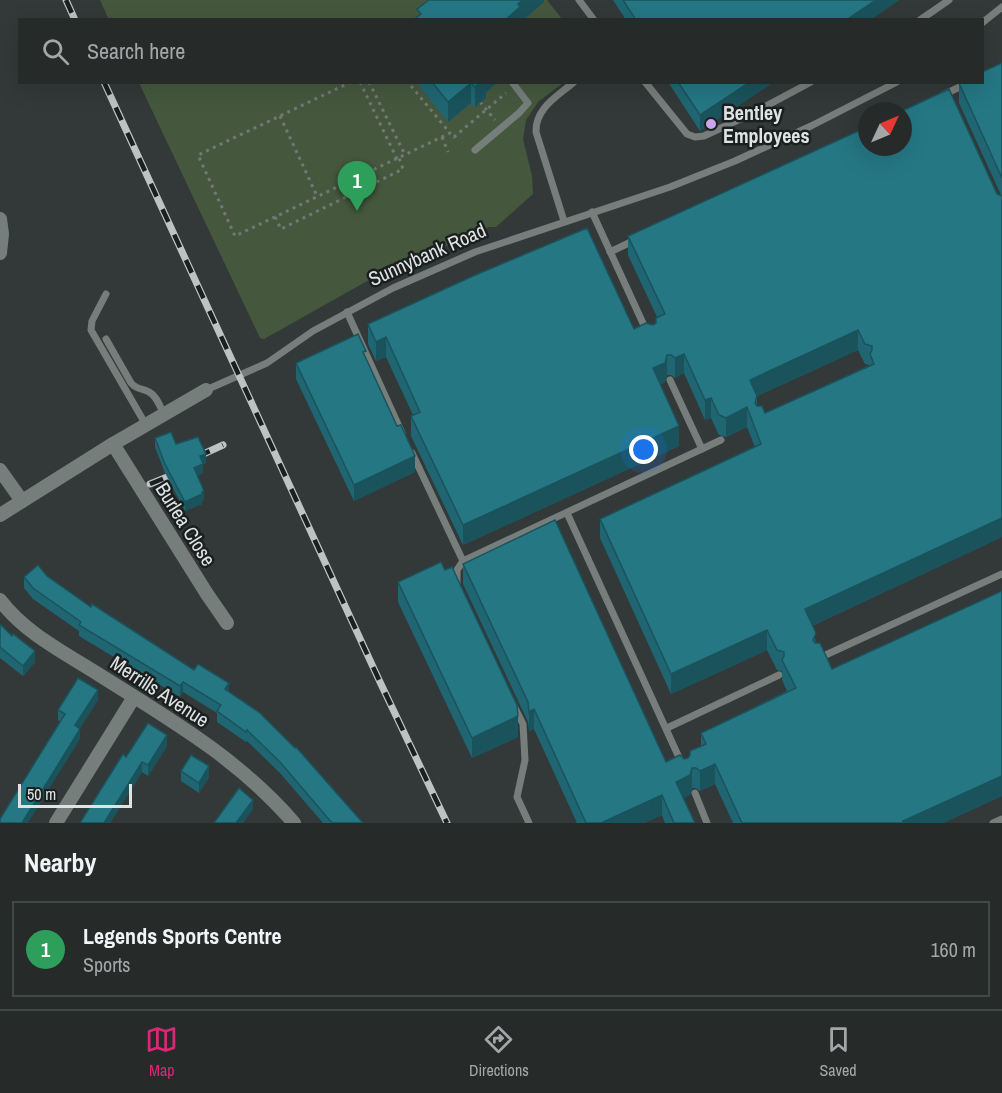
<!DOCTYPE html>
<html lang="en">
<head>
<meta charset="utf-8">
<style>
  body { margin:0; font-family:"Archivo Narrow",sans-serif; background:#2e3332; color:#f1f3f6 }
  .compass { position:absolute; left:858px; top:102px; width:54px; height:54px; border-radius:50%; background:#262b2a; box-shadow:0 6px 24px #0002; rotate:46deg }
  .scale { position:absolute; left:18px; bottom:15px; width:114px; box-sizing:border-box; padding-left:6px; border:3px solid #dfe4e3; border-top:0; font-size:16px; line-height:21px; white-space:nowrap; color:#dfe4e3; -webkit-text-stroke:4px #1c1f1f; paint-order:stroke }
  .you { position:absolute; left:644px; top:450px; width:21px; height:21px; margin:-15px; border:4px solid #fff; border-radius:50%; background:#1a73e8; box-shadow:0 0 0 9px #1a73e833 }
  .badge { display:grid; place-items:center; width:39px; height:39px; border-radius:50%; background:#db2777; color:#fff; font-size:20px; font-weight:700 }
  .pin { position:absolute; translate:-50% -50px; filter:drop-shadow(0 2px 3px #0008) }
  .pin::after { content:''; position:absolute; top:32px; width:21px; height:18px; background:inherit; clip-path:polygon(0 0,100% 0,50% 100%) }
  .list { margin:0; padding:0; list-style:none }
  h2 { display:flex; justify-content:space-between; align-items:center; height:78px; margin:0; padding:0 24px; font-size:26px }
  h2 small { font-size:20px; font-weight:400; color:#a4a7a8 }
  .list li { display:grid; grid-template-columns:39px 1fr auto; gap:18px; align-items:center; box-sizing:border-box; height:96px; margin:0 12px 12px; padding:0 12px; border:2px solid #424747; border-radius:0px }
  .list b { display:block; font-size:22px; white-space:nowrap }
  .list p { margin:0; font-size:20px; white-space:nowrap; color:#a4a7a8 }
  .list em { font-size:20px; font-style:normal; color:#a4a7a8 }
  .icon { flex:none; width:33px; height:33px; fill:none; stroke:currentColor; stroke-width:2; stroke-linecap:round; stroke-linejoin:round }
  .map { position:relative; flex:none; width:1002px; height:823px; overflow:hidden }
  .search { position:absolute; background:#262b2a; box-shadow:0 6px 24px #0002; left:18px; right:18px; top:18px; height:66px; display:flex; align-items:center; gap:15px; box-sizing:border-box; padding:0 21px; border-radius:0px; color:#a4a7a8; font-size:22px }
  .sheet { height:186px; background:#262b2a }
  nav { display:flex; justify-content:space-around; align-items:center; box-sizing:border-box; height:84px; border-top:2px solid #424747; background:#262b2a; font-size:16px; color:#a4a7a8 }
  nav a { display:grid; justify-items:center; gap:3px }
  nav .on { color:#db2777 }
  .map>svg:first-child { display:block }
  .green { fill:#45583e }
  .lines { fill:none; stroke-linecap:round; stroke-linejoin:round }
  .path { stroke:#727877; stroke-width:3; stroke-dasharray:3 4.5; stroke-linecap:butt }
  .lane { stroke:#767e7c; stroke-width:7 }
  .street { stroke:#767e7c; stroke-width:14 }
  .rail-casing { stroke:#bdc3c2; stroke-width:7 }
  .rail { stroke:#1c1f1f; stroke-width:4.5; stroke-dasharray:14; stroke-linecap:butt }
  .wall { fill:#206672; fill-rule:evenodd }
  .shaded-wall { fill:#1a535c }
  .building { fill:#257784; stroke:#1a535c; stroke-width:1.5; fill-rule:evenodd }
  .poi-dot { fill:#c8a5ee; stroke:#1c1f1f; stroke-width:2 }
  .labels { text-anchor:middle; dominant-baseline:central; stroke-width:5; stroke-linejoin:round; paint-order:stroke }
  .poi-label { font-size:20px; font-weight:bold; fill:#dfe4e3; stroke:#1c1f1f; text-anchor:start }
  .street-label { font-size:20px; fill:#dfe4e3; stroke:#1c1f1f }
</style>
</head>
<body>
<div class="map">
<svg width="1002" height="823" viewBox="0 0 1002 823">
  <rect width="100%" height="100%" fill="#323938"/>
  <!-- green -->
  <g class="green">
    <path d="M100,0H547L562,19L109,20Z"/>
    <path d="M139,83H563L538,102L526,120L523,139L532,176L533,194L496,227H489L369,280L264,339L260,338Z"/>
  </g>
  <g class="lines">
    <!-- path -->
    <g class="path">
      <path d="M351,82L198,155L235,236L450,133L454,137L506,93"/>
      <path d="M360,82L397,159"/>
      <path d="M369,82L405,155"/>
      <path d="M411,86L450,133"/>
      <path d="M480,102L495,120"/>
      <path d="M280,116L317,196"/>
      <path d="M442,137L448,152"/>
      <path d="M275,217L281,229L403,169L399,158"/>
    </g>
    <!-- lane -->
    <g class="lane">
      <path d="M579,0L594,20"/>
      <path d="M920,20L949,0"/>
      <path d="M982,23L1002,7"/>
      <path d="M645,82L687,134L695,137L704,136L753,113L811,82"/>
      <path d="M943,95L970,82"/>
      <path d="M475,150L519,113L528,103L512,82"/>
      <path d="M592,212L647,332"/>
      <path d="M564,221L536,132C535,108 558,96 574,82"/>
      <path d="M610,252L635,240"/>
      <path d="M106,294L92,321L91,330L146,425"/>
      <path d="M347,312L402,433"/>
      <path d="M106,339L131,383C137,390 142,388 149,392C157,396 160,407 164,414"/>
      <path d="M670,380L702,449"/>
      <path d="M206,390L267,363L313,331L393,288L475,252L670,187L735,161L811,126L897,82"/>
      <path d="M412,453L463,561L721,440"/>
      <path d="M567,513L682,764"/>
      <path d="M457,586V570L463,561"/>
      <path d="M819,658L1002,574"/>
      <path d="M515,708L523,724L525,760L517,797L529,823"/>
      <path d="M667,728L779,675"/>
      <path d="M695,793L707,823"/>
      <path d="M993,823L1002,819"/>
    </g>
    <!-- street -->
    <g class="street">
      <path d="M0,219L2,234L0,253"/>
      <path d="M113,444L207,594L227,623"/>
      <path d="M0,470L22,501"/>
      <path d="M0,515L113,444L206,390"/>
      <path d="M0,600C25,633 63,652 98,674C169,719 238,758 294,823"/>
      <path d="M56,823L134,697"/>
    </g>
    <!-- rail casing -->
    <g class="rail-casing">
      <g id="rail">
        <path d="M66,0L75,20"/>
        <path d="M104,82L380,682L447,823"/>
        <path d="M150,484L182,471L188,461L223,445"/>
      </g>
    </g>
    <!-- rail -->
    <use href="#rail" class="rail"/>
  </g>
  <!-- wall -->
  <g class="wall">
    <path d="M613,0H899L870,20H626Z"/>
    <path d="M1002,63V537L812,626L816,643L832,669L1002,591V796L943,823H733L715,784L700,791L696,788H692L690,795L683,798L695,823H665L662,815L644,823H577L534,729L529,731L528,722L463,584V564L666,762L688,758L701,746V733L787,691L782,680V671L777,670L767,650L671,694L600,538V519L755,447L747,427L726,437L719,435L711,418L705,420L684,373L675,378L671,375H667L665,382L660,385L679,446L463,545L411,436V416L413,415L386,357L376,361L368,344V324L634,329L653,325L656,323L657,317L628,255V236L997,194L1001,195L959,103V83ZM858,350L865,364L870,365L765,413L757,406V396Z"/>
    <path d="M416,82H498L486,92V98L475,107L471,103L448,122Z"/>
    <path d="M668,82H774L700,131Z"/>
    <path d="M366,358L415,472L354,501L296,379V363Z"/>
    <path d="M155,438L176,444L206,463L203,464V473L197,476L204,500L202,501V504L185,511L165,473L155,447Z"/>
    <path d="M445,570L518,737L472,758L398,602V582Z"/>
    <path d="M47,576L91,607L229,692L363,823H323L280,773L247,741L246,742L217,722V713L183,692L180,697L79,636V631L33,599L24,588V577Z"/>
    <path d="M0,624L35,662L23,676L0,658Z"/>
    <path d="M98,700L80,728V739L58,720V710Z"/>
    <path d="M167,746L148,776L142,772L110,823H80L126,757Z"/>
    <path d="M181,771L209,777L199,793L181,781Z"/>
  </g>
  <!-- shaded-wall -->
  <g class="shaded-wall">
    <path d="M523,0H544V2L523,20H505L518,4Z"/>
    <path d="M876,0H899L870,20H846Z"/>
    <path d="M480,82H498L486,92V98L475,107V87Z"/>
    <path d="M750,82H774L700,131V115Z"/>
    <path d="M471,83V103L448,122V102Z"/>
    <path d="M858,330V350L750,399V380Z"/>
    <path d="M386,337V357L376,361V342Z"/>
    <path d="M684,354V373L675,378V358Z"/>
    <path d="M667,355V375L665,382L653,388V368Z"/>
    <path d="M711,398V418L705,420V400Z"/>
    <path d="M747,407V427L726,437V418Z"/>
    <path d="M679,426V446L463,545V525Z"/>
    <path d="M206,454V463L203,464V473L194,478V468L200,456Z"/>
    <path d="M415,456V472L354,501V485Z"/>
    <path d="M204,491V500L202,501V504L185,511V502Z"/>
    <path d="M1002,518V537L805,629V609Z"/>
    <path d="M767,630V650L671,694V674Z"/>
    <path d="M35,651V662L23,676V666Z"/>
    <path d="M183,682V692L180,697V686Z"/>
    <path d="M229,683V693L225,689Z"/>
    <path d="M98,690V700L75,736V725Z"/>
    <path d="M534,709V729L529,731V712Z"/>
    <path d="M518,716V737L472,758V738Z"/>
    <path d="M80,729V739L28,823H22Z"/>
    <path d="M167,735V746L148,776V765Z"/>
    <path d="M142,762V772L110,823H104Z"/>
    <path d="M715,764V784L700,791V771Z"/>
    <path d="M209,766V777L199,793V783Z"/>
    <path d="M692,768V788L690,795L676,802V782Z"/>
    <path d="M1002,776V796L943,823H903V821Z"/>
    <path d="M662,795V815L644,823H601Z"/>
    <path d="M253,800V810L243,823H236Z"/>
  </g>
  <!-- building -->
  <g class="building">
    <path d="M429,0H523L518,4L520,7L505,20H413L421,14L417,9Z"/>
    <path d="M623,0H876L846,20H636Z"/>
    <path d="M1002,63V178L959,83L982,82V72Z"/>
    <path d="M432,82H480L475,87L471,83L448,102Z"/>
    <path d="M678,82H750L700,115Z"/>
    <path d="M949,89L997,194L1002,196V518L805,609L816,633L813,640L815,643H820L832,669L1002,591V776L903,821V823H742L715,764L700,771L696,768H692L690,775L676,782L695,823H674L662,795L601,823H586L534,709L529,712L528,702L463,564L555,520L666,762L680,755L684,759L688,758L690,755V751L706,744L701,733L796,688L782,660L784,656V652L777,650L767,630L671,674L600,519L761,444L747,407L726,418L719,415L711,398L705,400L684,354L675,358L671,355H667L665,363L653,368L679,426L463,525L411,416L420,412L386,337L376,342L368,324L473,276L587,228L634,329L646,323L653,325L656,323V318L665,314L628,236L867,127V147H903V111H902ZM858,330L865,344L872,346V350L870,354L874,364L765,413L762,406H757L755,403L757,396L750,380Z"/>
    <path d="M358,334L366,351L363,352L397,426L401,425L415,456L354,485L296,363Z"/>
    <path d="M171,432L176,444L198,437L206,454L200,456L203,464L194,468L204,491L202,492V494L185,502L165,464L155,438Z"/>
    <path d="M441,562L445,570L452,567L517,705L518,716L472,738L398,582Z"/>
    <path d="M38,565L47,576L91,607L92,604L194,670L198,664L229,683L225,689L260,713L295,748L296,747L363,823H332L280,762L247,730L246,732L217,711L221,705L183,682L180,686L79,625L81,622L33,588L24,577Z"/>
    <path d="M0,624L12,636L13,634L35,651L23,666L0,647Z"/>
    <path d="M78,678L98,690L75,725L80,729L22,823H0V819L65,714L58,710Z"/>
    <path d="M148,723L167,735L148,765L142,762L104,823H80L123,754L126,757Z"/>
    <path d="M191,755L209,766L199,783L181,771Z"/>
    <path d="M239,788L253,800L236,823H214Z"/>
  </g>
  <!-- markers -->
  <circle class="poi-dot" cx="711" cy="124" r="6"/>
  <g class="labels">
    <!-- poi labels -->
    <g class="poi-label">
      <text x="723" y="112">Bentley<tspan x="723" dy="23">Employees</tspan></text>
    </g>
    <!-- street labels -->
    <g class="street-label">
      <text transform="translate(427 254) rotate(-24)">Sunnybank Road</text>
      <text transform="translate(186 524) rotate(58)">Burlea Close</text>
      <text transform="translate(160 691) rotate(33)">Merrills Avenue</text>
    </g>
  </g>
</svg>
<svg class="compass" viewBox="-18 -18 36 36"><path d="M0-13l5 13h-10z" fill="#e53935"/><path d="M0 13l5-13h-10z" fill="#a4a7a8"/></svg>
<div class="scale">50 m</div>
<div class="you"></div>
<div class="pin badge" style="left:357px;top:211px;background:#2e9e5b">1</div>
<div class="search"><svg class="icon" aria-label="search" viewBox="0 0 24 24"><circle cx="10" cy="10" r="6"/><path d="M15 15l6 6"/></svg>Search here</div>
</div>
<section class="sheet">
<h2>Nearby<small></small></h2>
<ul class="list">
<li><span class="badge" style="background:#2e9e5b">1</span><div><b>Legends Sports Centre</b><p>Sports</p></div><em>160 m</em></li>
</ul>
</section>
<nav>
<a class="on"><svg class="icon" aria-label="map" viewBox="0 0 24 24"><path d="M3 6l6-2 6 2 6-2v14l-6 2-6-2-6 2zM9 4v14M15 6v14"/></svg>Map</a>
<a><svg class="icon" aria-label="directions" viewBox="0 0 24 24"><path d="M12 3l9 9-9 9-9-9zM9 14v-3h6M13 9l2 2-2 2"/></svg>Directions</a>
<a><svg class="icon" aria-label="saved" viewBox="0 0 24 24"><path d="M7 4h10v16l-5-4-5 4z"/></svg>Saved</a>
</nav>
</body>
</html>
